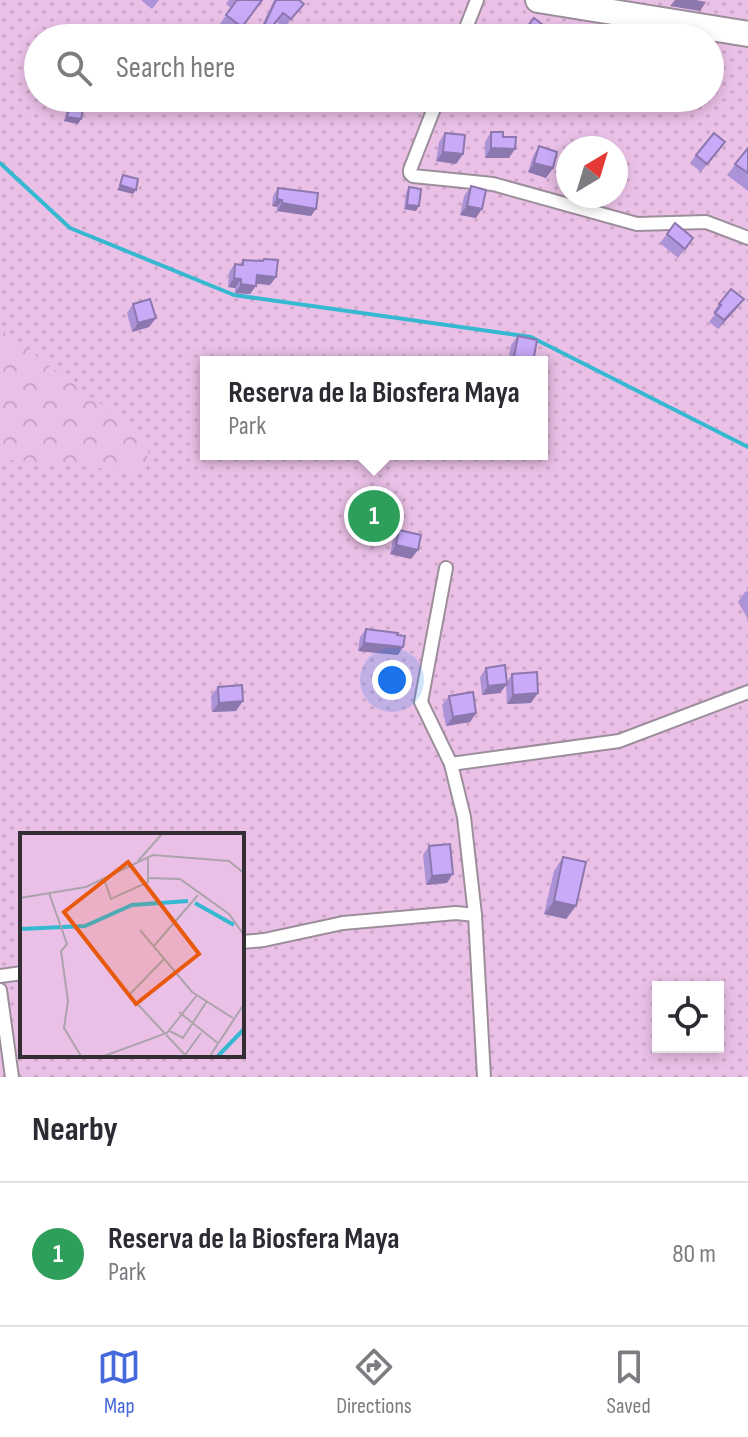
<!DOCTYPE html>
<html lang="en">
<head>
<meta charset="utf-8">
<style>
  body { margin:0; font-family:"Sofia Sans Condensed",sans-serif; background:#f7f7f7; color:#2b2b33 }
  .controls { position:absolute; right:24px; bottom:24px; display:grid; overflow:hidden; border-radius:0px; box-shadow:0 4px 12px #0003 }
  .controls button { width:72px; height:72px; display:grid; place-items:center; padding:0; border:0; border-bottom:2px solid #e1e1e2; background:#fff; color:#2b2b33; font:40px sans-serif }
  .compass { position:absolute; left:556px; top:136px; width:72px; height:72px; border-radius:50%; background:#fff; box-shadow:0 4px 12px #0003; rotate:38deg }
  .you { position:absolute; left:392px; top:680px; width:28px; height:28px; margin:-20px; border:6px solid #fff; border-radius:50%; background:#1a73e8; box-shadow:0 0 0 12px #1a73e833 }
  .badge { display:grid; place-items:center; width:52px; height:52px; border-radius:50%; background:#4569dc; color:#fff; font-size:26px; font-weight:700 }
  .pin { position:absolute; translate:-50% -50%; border:4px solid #fff; box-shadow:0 2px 8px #0006 }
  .popup { position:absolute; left:200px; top:356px; width:348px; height:104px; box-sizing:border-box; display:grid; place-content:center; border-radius:0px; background:#fff; filter:drop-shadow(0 2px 6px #0005); font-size:26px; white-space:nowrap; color:#7c7c81 }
  .popup b { font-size:30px; color:#2b2b33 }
  .popup::after { content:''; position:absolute; left:50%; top:100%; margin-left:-16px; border:16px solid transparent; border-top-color:#fff }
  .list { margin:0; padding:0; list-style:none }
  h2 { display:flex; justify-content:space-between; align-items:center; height:104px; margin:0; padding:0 32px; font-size:34px }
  h2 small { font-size:26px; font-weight:400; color:#7c7c81 }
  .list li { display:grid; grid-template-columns:52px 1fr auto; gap:24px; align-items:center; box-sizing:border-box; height:144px; padding:0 32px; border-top:2px solid #e1e1e2 }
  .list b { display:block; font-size:30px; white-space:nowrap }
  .list p { margin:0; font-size:26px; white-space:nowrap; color:#7c7c81 }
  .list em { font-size:26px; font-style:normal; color:#7c7c81 }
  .icon { flex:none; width:44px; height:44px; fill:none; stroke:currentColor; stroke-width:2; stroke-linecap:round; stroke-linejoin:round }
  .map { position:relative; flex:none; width:748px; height:1077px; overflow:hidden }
  .search { position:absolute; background:#fff; box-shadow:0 4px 12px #0003; left:24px; right:24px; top:24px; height:88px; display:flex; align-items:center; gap:20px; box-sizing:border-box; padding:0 28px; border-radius:44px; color:#7c7c81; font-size:30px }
  .sheet { height:248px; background:#fff }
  nav { display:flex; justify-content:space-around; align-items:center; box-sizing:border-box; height:112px; border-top:2px solid #e1e1e2; background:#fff; font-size:22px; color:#7c7c81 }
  nav a { display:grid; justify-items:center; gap:4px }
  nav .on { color:#4569dc }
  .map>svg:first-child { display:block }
  .grass { fill:url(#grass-dots); fill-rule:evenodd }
  .forest { fill:url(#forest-crowns) }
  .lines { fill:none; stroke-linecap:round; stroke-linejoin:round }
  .stream { stroke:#36b8d1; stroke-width:4 }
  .street-casing { stroke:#9c8e9b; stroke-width:16 }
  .highway-casing { stroke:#9c8e9b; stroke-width:28 }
  .street { stroke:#fff; stroke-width:12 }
  .highway { stroke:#fff; stroke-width:24 }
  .wall { fill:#ac92d6 }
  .shaded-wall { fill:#8c77ae }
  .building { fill:#c8aaf9; stroke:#8c77ae; stroke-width:2 }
  .inset-river { fill:none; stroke:#36b8d1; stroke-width:4 }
  .inset-road { fill:none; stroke:#aca3ac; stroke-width:2 }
  .view { fill:#e8590c; fill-opacity:0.15; stroke:#e8590c; stroke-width:4 }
  .inset-edge { fill:none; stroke:#332e33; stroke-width:4 }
</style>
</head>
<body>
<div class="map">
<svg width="748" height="1077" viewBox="0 0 748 1077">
  <defs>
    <pattern id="grass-dots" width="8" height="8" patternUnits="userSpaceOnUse" patternTransform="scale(2)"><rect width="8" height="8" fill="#ebc0e7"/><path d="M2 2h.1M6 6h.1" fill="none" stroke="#caa5c7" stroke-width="1.8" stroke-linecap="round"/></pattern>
    <pattern id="forest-crowns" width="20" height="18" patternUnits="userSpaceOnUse" patternTransform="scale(2)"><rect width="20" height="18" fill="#ebc0e7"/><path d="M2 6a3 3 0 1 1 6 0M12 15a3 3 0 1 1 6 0" fill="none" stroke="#caa5c7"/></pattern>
  </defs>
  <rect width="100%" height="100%" fill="#fdf1fc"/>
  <!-- grass -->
  <path class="grass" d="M0,0H748V1077H0ZM38,38H710V98H38ZM568,148H616V196H568ZM206,362H542V454H206ZM22,835H242V1055H22ZM658,987H718V1047H658Z"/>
  <!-- forest -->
  <path class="forest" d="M0,329L149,440L146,472L0,459Z"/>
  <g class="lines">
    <!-- stream -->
    <path class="stream" d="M0,163L70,228L234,295L531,337L748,447"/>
    <!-- street casing -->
    <g class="street-casing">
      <g id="street">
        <path d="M462,38L477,0"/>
        <path d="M438,98L410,170V173L413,176L493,184L637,224L706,222L748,238"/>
        <path d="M446,568L421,702L451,764L464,817L475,915L484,1077"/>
        <path d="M451,764L619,741L748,692"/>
        <path d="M242,942L264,940L343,923L456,913L475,915"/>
        <path d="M0,976L22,973"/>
        <path d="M0,990L12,1077"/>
      </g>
    </g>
    <!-- highway casing -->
    <g class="highway-casing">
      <path id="highway" d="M538,0L748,34"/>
    </g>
    <!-- street -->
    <use href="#street" class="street"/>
    <!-- highway -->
    <use href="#highway" class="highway"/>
  </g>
  <!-- wall -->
  <g class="wall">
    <path d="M141,0H159L152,9Z"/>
    <path d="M229,0H263L236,36L220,24L231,8L226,4Z"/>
    <path d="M274,0H299L304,4L284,28L277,22L264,38H256Z"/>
    <path d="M534,18L548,38H520Z"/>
    <path d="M70,103L78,124L64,121L67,108Z"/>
    <path d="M491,132L503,137L509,158H485V142Z"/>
    <path d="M445,133L463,154L456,164L436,161L439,142Z"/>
    <path d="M725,142L701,172L690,163L696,155Z"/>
    <path d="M539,146L553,168L546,178L528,172L533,156Z"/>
    <path d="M748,148V191L727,175Z"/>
    <path d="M471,186L476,218L460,215L464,196Z"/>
    <path d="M409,187L416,211L404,209L406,192Z"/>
    <path d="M278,188L311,216L277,211V207L272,206L273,196Z"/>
    <path d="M667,234L693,238L678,258L660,243Z"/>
    <path d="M264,259L276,277L270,285L257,284L250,294L235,293V288L228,287L229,272L235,264H240L243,260L262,261Z"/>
    <path d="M744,299L738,307L718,329L709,322L715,314L713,312L719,304Z"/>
    <path d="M133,304L156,318L149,327L132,332L127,313Z"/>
    <path d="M518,336L533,362H508L511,345Z"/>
    <path d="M399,530L411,559L390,554L393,540Z"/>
    <path d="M748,591V619L738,602L745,592Z"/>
    <path d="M366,629L397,635L398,655L358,651L360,637Z"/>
    <path d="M486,668L507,682L512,674L531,703L507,704L506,685L500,693L482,695L480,677Z"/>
    <path d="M218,687L236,711L212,712L211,696Z"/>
    <path d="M449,696L476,713L470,722L446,726L442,705Z"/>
    <path d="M429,846L447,883L426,885L423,855Z"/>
    <path d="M563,857L576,906L566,919L544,914L554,871Z"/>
  </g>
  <!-- shaded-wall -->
  <g class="shaded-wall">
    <path d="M675,0H696L706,2L700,11L670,6Z"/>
    <path d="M67,117L81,119L78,124L64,121Z"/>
    <path d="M491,148L515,149L509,158H485Z"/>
    <path d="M443,152L463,154L456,164L436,161Z"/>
    <path d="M534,163L553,168L546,178L528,172Z"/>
    <path d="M120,185L136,190L133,194L117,190Z"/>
    <path d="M277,199L282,200L277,207L272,206Z"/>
    <path d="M282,203L316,209L311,216L277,211Z"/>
    <path d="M407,205L419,206L416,211L404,209Z"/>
    <path d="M467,206L482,209L476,218L460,215Z"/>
    <path d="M257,275L276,277L270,285L251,283Z"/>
    <path d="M234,278L241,279L235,288L228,287Z"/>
    <path d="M241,284L256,286L250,294L235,293Z"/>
    <path d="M744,299L738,307L718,329L724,320Z"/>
    <path d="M156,318L149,327L132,332L138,323Z"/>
    <path d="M396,545L418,550L411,559L390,554Z"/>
    <path d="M364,643L403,647L398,655L358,651Z"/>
    <path d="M507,684L500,693L482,695L488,686Z"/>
    <path d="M538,693L531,703L507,704L513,695Z"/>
    <path d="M243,701L236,711L212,712L219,703Z"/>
    <path d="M476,713L470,722L446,726L453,717Z"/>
    <path d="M453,874L447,883L426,885L432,876Z"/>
    <path d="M554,901L576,906L566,919L544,914Z"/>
  </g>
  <!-- building -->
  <g class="building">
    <path d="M237,0H262L242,27L226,15Z"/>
    <path d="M276,0H299L304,4L291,19L283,13L263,38L259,36Z"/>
    <path d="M534,18L552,32L547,38H534L524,31Z"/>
    <path d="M151,30L164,31L163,38H150Z"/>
    <path d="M710,52L715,56L710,63Z"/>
    <path d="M70,103L84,106L81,119L67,117Z"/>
    <path d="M491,132H503V137H516L515,149L491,148Z"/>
    <path d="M445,133L465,135L463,154L443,152Z"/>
    <path d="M714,133L725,142L707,164L696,155Z"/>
    <path d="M539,146L557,152L553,168L534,163Z"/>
    <path d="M748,148V173L735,164Z"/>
    <path d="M123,175L138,179L136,190L120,185Z"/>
    <path d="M471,186L486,190L482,209L467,206Z"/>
    <path d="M409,187L421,189L419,206L407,205Z"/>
    <path d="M278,188L318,193L316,209L282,203V200L277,199Z"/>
    <path d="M675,223L693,238L685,249L667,234Z"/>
    <path d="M264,259L278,260L276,277L257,275L256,286L241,284V279L234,278L235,264L243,265V260L263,261Z"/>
    <path d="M731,289L744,299L724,320L715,313L721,305L719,304Z"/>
    <path d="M150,299L156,318L138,323L133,304Z"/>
    <path d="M518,336L537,340L533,362H513Z"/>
    <path d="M399,530L421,535L418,550L396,545Z"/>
    <path d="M366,629L398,633L397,635L405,636L403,647L364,643Z"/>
    <path d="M505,665L507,684L488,686L486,668Z"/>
    <path d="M537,672L538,693L513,695L512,674Z"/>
    <path d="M242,685L243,701L219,703L218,687Z"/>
    <path d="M473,692L476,713L453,717L449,696Z"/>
    <path d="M450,844L453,874L432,876L429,846Z"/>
    <path d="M563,857L586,862L576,906L554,901Z"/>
  </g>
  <!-- overview -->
  <g transform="translate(20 833)">
    <rect width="224" height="224" fill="#fdf1fc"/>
    <path d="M0,1H224V223H0Z" fill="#ebc0e7"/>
    <path d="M0,1H24L36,18L25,19L26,40L10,46L6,62L0,63ZM151,1L196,7L205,13L203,26L153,11ZM0,78L26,84L34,107L88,109L42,139L40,200L29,209L16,187L0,190ZM184,122L203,123L208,154H175Z" fill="#ebc0e7"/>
    <path class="inset-river" d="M175,70L214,92M0,96L65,93L112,72L168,68M198,223L224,196"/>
    <path class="inset-road" d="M118,28L142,1M129,45L160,46L209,81L224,102M84,46L91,66L128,49V24M29,60L47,111L41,118L48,168L44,195L61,223M0,65L66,54L133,22L209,28L224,40M120,97L172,159L213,185M133,114L178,62M145,125L109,162L166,223M159,179L199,211M148,197L163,205L187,168M165,222L181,200M84,223L147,200L177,162M190,223L224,171"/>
    <path class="view" d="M108,29L179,121L116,171L44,79Z"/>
    <rect width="224" height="224" class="inset-edge"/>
  </g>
</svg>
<div class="controls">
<button><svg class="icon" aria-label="locate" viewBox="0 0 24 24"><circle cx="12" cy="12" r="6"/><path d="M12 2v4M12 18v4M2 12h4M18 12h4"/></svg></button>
</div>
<svg class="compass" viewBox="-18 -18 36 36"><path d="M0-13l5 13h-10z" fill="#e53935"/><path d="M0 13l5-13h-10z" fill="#7c7c81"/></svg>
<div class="you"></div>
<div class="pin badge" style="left:374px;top:516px;background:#2e9e5b">1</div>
<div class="popup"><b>Reserva de la Biosfera Maya</b>Park</div>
<div class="search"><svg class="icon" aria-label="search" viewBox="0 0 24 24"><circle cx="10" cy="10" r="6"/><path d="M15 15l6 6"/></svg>Search here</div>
</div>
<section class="sheet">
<h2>Nearby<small></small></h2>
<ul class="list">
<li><span class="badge" style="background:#2e9e5b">1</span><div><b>Reserva de la Biosfera Maya</b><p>Park</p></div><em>80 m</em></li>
</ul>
</section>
<nav>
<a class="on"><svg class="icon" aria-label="map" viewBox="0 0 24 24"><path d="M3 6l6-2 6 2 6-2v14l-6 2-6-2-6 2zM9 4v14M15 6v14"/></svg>Map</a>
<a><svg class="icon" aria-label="directions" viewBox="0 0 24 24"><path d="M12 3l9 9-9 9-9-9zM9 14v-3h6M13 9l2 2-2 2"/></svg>Directions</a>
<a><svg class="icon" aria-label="saved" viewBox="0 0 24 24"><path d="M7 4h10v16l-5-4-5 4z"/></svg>Saved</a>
</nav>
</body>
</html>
